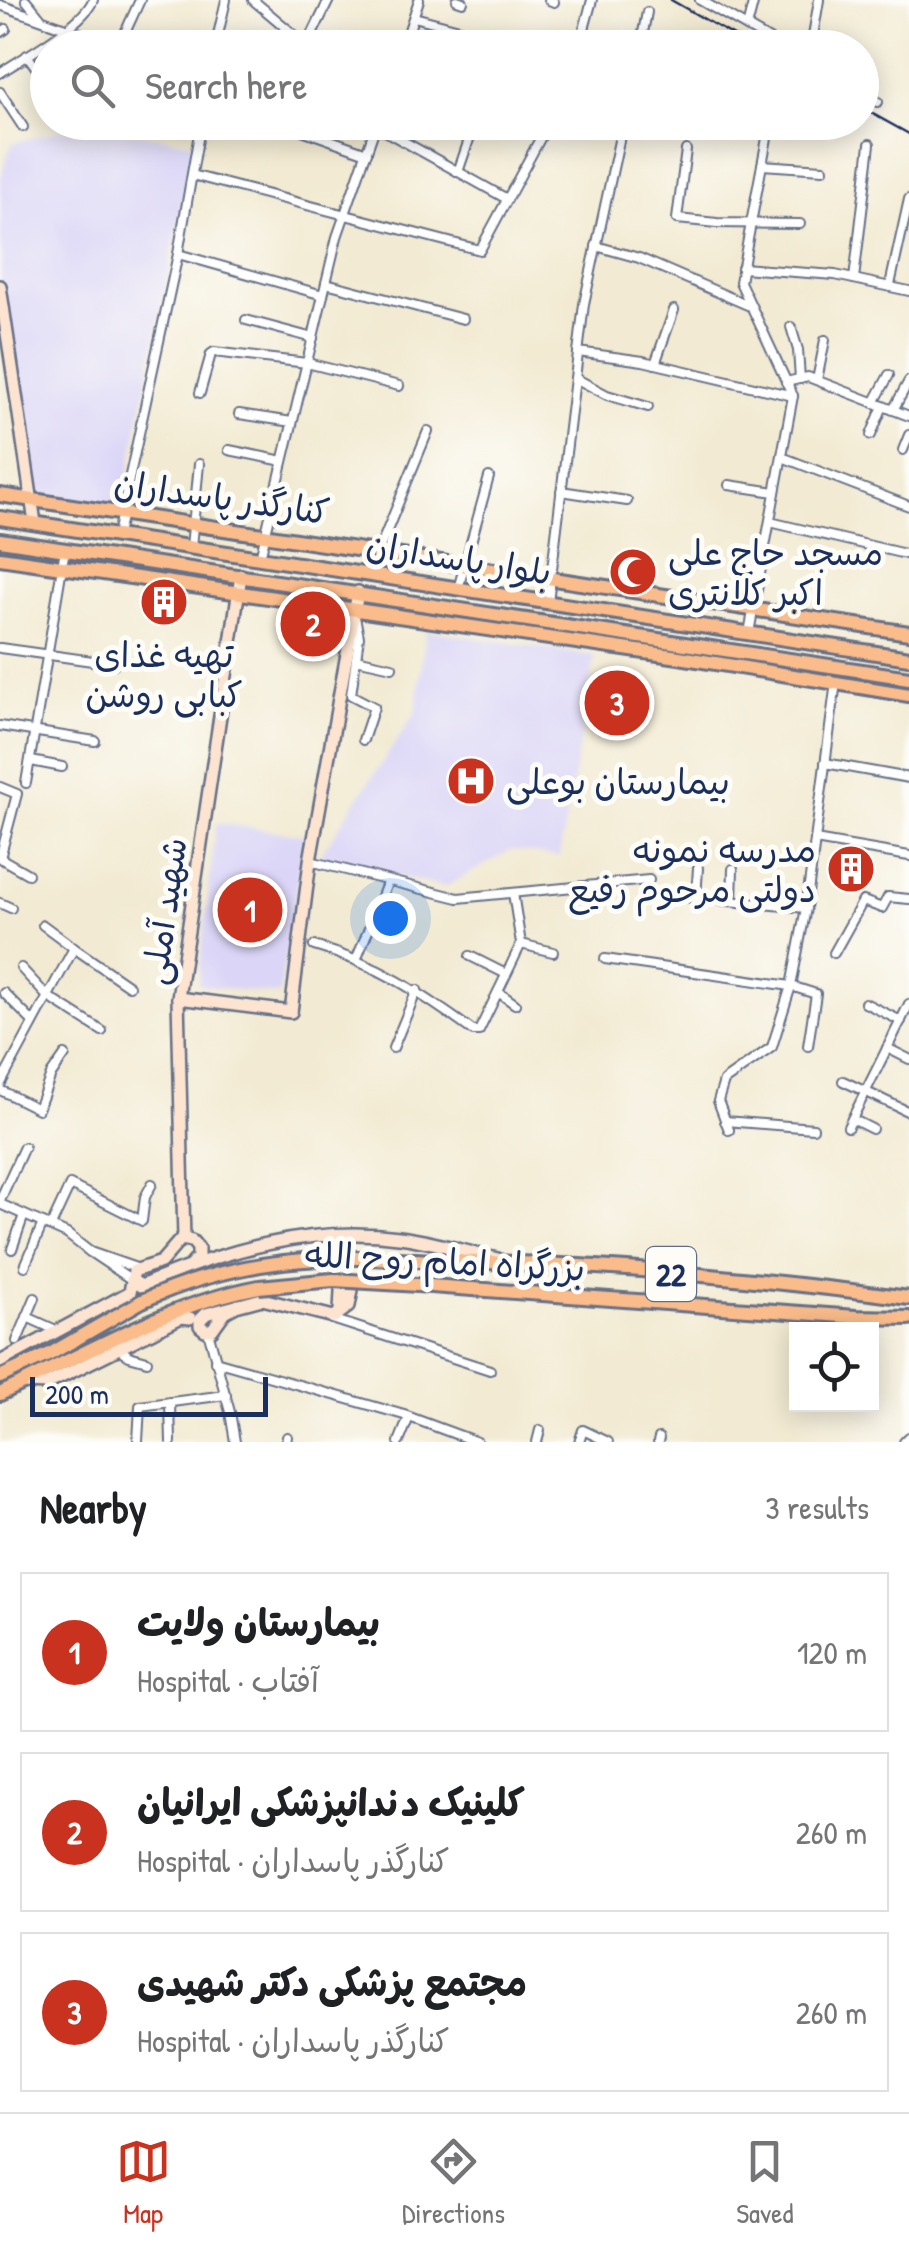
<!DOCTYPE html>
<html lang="en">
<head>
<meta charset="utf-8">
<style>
  body { margin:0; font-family:"Patrick Hand","Playpen Sans Arabic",sans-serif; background:#f6f6f6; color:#202124 }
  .controls { position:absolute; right:30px; bottom:30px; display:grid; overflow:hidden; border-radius:0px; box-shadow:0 5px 25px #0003 }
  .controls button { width:90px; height:90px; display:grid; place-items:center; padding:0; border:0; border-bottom:2px solid #e0e0e0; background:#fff; color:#202124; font:50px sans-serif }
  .scale { position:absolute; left:30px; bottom:25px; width:238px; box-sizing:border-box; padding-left:10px; border:5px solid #1b2f5e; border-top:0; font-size:28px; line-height:35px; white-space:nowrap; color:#1b2f5e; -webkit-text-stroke:8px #fdfcf7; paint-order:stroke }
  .you { position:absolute; left:390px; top:918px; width:35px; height:35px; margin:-25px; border:8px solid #fff; border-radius:50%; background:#1a73e8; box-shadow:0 0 0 15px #1a73e833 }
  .badge { display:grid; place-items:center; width:65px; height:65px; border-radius:50%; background:#c8321e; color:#fff; font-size:32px; font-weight:700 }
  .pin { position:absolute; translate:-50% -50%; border:5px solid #fff; box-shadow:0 2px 10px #0006 }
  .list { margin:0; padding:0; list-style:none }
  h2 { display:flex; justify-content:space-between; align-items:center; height:130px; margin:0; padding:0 40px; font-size:42px }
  h2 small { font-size:32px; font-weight:400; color:#757577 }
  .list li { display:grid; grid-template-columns:65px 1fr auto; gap:30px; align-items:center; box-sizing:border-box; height:160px; margin:0 20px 20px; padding:0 20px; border:2px solid #e0e0e0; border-radius:0px }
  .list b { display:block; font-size:38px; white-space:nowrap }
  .list p { margin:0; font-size:32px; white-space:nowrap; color:#757577 }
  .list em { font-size:32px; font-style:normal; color:#757577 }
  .icon { flex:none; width:55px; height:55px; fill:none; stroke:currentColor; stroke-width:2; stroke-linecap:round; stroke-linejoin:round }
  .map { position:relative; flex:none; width:909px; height:1442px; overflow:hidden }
  .search { position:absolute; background:#fff; box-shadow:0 5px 25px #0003; left:30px; right:30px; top:30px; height:110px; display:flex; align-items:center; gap:25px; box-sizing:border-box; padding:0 35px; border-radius:55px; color:#757577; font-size:38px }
  .sheet { height:670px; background:#fff }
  nav { display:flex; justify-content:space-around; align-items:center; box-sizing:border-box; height:140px; border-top:2px solid #e0e0e0; background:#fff; font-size:28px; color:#757577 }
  nav a { display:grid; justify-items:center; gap:5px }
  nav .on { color:#c8321e }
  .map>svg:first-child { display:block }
  .built { fill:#dbd6f7 }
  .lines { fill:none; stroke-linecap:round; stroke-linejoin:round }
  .secondary-tunnel { stroke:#c7c5bb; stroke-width:11; stroke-dasharray:11 5.5; stroke-linecap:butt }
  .minor-casing { stroke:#667087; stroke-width:12 }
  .secondary-casing { stroke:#667087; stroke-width:16 }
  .primary-casing { stroke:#667087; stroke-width:18 }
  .trunk-casing { stroke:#667087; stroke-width:18 }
  .minor { stroke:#fff; stroke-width:8 }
  .secondary { stroke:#fde4d1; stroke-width:11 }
  .primary { stroke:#fabc8b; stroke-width:12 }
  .trunk { stroke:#fabc8b; stroke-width:12 }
  .rail { stroke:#1b2f5e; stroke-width:2.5 }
  .trunk-bridge-casing { stroke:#667087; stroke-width:18; stroke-linecap:butt }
  .trunk-bridge { stroke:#fabc8b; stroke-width:12 }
  .labels { text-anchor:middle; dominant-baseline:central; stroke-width:10; stroke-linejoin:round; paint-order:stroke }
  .shield { fill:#fdfcf7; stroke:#5f6c8c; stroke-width:2.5 }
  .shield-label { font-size:32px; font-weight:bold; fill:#1b2f5e }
  .street-label { font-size:35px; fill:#1b2f5e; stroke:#fdfcf7 }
  .poi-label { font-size:35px; fill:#1b2f5e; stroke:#fdfcf7; text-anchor:start }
</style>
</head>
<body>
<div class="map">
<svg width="909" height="1442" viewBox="0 0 909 1442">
  <rect width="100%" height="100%" fill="#fdfcf7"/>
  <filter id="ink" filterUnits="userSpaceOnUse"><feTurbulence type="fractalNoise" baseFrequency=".01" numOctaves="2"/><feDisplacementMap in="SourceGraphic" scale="20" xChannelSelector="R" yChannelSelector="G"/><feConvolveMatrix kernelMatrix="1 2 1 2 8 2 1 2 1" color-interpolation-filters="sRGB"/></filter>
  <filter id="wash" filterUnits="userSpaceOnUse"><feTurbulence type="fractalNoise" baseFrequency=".0048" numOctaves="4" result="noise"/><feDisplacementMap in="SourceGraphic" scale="40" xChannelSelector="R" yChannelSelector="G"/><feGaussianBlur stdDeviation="2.25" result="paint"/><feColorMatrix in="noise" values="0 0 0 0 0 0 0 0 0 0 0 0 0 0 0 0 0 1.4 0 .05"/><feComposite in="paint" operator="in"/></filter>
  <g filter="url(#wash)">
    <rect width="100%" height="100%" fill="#f2ead2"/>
    <!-- built -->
    <g class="built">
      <path d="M85,124L194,143L121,513L32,500L0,307V178L12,143Z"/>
      <path d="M426,630L595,656L559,857L511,850L445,887L318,858L416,712Z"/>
      <path d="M216,823L305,835L279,995L198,985Z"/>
    </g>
  </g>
  <g filter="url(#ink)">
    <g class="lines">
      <!-- secondary-tunnel -->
      <g class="secondary-tunnel">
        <path d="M325,1247L351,1285"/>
        <path d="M312,1249L338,1286"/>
      </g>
      <!-- minor casing -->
      <g class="minor-casing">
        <g id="minor">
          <path d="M26,0L40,17"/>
          <path d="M253,0L310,48"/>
          <path d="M457,0L463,2"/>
          <path d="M549,0L554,2"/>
          <path d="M700,0L783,48"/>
          <path d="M0,5L123,48"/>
          <path d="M414,17L531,48"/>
          <path d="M747,27L754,0"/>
          <path d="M0,33L6,29"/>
          <path d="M307,45L329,0"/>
          <path d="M119,46L140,0"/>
          <path d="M215,48L226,0"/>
          <path d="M403,48L419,0"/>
          <path d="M579,48L592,0"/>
          <path d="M640,48L647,12"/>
          <path d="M811,48L819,0"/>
          <path d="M27,55L48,84"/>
          <path d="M0,73C24,57 83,25 93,0"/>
          <path d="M0,92L23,127"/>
          <path d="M862,92L878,102"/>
          <path d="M273,124V122"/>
          <path d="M376,126L507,199"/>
          <path d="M302,130L367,153"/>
          <path d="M686,150L677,219L717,223L800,224"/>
          <path d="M762,165L823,169"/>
          <path d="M458,172L475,122"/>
          <path d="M192,175L480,250L549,122"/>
          <path d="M596,246L639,258L750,306"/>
          <path d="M178,254L323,295"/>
          <path d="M742,268L835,275L909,291"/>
          <path d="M854,279L870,144"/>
          <path d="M326,283L463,319"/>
          <path d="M890,285L909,199"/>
          <path d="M246,320L313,338"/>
          <path d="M791,327L798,350L800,379"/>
          <path d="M578,352L643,361L793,396"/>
          <path d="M655,364L674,310"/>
          <path d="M575,378L607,395L648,407"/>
          <path d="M817,380L825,340"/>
          <path d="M786,382L808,377L909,416"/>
          <path d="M200,393L211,354L214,352L307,363L399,386"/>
          <path d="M874,403L889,375"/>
          <path d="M893,410L909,381"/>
          <path d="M239,414L292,422"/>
          <path d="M871,435L883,406"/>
          <path d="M229,450L283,461"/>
          <path d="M903,450L909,435"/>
          <path d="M782,457L909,506"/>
          <path d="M729,485L775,492"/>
          <path d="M561,491L627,501"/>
          <path d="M770,522L905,554"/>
          <path d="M117,535L178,254L201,122"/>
          <path d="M191,547L199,464"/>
          <path d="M260,558L337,237L377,122"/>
          <path d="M373,575L379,550L428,431"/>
          <path d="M458,589L489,477"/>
          <path d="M548,602L584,304L623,122"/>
          <path d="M355,617L359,637L351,695L374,707L363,740"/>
          <path d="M749,633L793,396L740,282L770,122"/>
          <path d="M0,648L114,664"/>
          <path d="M356,659L392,667"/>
          <path d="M0,726L95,741"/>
          <path d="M31,761L62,767"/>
          <path d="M825,763L909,778"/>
          <path d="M26,783L65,549"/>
          <path d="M0,787L17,794L0,858L28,874"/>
          <path d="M815,840L909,856"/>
          <path d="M310,861L458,898L649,880"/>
          <path d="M672,896L806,908"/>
          <path d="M696,898L698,868"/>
          <path d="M732,901L733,869"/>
          <path d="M0,903L11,908"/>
          <path d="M521,944L553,952"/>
          <path d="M314,946C378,964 419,992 473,1031H479L521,944L513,893"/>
          <path d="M74,948L129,986"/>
          <path d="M834,953L863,901L882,908L888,897L909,899"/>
          <path d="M470,956L506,974"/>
          <path d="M357,958L388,881"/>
          <path d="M605,959L791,986L816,994L808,1046"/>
          <path d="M21,968L47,996L102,1031"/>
          <path d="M498,992L515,1004"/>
          <path d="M4,993L33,1022"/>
          <path d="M865,1003L901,1021"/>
          <path d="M393,1048L417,990"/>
          <path d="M887,1048L909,1059"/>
          <path d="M843,1081L909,1112"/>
          <path d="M0,1085L74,948L43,925"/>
          <path d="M0,1090L38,1109L51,1075L65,1055"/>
          <path d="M852,1119L872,1129"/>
          <path d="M725,1121L813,1128"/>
          <path d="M848,1127L909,1004"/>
          <path d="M729,1130L718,1101L724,1081L772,1047L791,986L806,908L836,682"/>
          <path d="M0,1200L24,1147"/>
          <path d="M0,1204L67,1234L90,1252"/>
          <path d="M51,1226L70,1185L142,1221L145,1197L152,1184"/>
          <path d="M12,1249L24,1215"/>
          <path d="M25,1266L43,1223"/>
          <path d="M132,1280L90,1252L139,1269"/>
          <path d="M27,1317L58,1331"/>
          <path d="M332,1319L490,1370"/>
          <path d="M208,1331L230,1412L235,1442"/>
          <path d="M17,1341L35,1298"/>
          <path d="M118,1348L129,1356L147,1361"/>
          <path d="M215,1361L404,1415L477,1442"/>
          <path d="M170,1402L171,1442"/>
          <path d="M138,1441L140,1406L226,1395"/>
          <path d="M286,1442L287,1437"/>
          <path d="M399,1442L409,1417"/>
          <path d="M537,1442L540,1430"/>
          <path d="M579,1442L583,1430L608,1442"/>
          <path d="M658,1442L659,1438"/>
          <path d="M904,1442L909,1437"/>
        </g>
      </g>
      <!-- secondary casing -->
      <g class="secondary-casing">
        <g id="secondary">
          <path d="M0,286L35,523"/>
          <path d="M178,998L291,1012L310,861L358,592"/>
          <path d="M184,1239L178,998L241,575"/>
          <path d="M191,1265L198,1257V1248L192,1241L181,1239L161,1262L134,1271L132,1280L141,1286C222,1251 311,1225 399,1237C433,1241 466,1252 498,1259"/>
          <path d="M238,1305L225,1312L212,1330H205L200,1326V1320L206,1314L262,1299L334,1317L349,1306L352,1290"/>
          <path d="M340,1312L341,1291"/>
          <path d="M0,1362L130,1292L132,1281"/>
          <path d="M22,1383L47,1384L181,1317L190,1318"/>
        </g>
      </g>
      <!-- primary casing -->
      <g class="primary-casing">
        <g id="primary">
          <path d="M0,495L909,633"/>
          <path d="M0,558L679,657L909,695"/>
        </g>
      </g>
      <!-- trunk casing -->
      <g class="trunk-casing">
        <g id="trunk">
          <path d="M0,518L909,658"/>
          <path d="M0,540L909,678"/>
          <path d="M432,1261C591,1262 751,1278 909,1298"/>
          <path d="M403,1284L856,1317L909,1318"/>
          <path d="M0,1377L50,1354L142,1301"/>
          <path d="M0,1394C86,1354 164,1305 259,1287"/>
        </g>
      </g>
      <!-- minor -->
      <use href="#minor" class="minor"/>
      <!-- secondary -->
      <use href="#secondary" class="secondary"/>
      <!-- primary -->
      <use href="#primary" class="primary"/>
      <!-- trunk -->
      <use href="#trunk" class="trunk"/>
      <!-- rail -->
      <g class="rail">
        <path d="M671,0L755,48"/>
        <path d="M862,108L909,134"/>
      </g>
      <!-- trunk-bridge casing -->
      <g class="trunk-bridge-casing">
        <g id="trunk-bridge">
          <path d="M259,1287L333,1280L403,1284"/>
          <path d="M142,1301C236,1258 330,1253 432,1261"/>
        </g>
      </g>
      <!-- trunk-bridge -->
      <use href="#trunk-bridge" class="trunk-bridge"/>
    </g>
  </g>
  <!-- icons -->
  <defs>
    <g id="mosque-disc" transform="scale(2.5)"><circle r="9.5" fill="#c8321e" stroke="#fdfcf7"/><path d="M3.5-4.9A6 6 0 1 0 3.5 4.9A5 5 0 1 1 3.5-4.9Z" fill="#fff"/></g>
    <g id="building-disc" transform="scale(2.5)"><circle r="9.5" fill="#c8321e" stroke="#fdfcf7"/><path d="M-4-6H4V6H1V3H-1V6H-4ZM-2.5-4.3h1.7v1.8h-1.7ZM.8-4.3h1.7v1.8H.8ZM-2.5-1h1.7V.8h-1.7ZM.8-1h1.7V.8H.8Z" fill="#fff"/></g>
    <g id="hospital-disc" transform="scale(2.5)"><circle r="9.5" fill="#c8321e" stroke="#fdfcf7"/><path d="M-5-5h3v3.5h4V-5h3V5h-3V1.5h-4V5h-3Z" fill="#fff"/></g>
  </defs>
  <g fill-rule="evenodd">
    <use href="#mosque-disc" x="633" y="572"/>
    <use href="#building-disc" x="164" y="602"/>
    <use href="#hospital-disc" x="471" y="781"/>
    <use href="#building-disc" x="851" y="869"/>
  </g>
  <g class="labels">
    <!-- shield labels -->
    <rect class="shield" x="646" y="1247" width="50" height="54" rx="8"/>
    <g class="shield-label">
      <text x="671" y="1274">22</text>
    </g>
    <!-- street labels -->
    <g class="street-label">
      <text transform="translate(222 497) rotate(8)">کنارگذر پاسداران</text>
      <text transform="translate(459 558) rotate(9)">بلوار پاسداران</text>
      <text transform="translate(164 911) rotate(-82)">شهید آملی</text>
      <text transform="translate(445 1261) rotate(3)">بزرگراه امام روح الله</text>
    </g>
    <!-- poi labels -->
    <g class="poi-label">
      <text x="668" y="552">مسجد حاج علی<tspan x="668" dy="40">اکبر کلانتری</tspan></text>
      <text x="164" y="654" text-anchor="middle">تهیه غذای<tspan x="164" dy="40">کبابی روشن</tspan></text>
      <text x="506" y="781">بیمارستان بوعلی</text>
      <text x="816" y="849" text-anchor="end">مدرسه نمونه<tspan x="816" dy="40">دولتی مرحوم رفیع</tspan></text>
    </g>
  </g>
</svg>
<div class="controls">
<button><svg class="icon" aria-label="locate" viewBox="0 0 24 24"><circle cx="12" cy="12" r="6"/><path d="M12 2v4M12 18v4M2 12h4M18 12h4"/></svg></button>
</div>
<div class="scale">200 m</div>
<div class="you"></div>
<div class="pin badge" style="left:250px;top:910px">1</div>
<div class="pin badge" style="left:313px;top:624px">2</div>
<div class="pin badge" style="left:617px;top:703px">3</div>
<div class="search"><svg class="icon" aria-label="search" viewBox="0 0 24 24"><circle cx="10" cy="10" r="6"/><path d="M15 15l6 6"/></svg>Search here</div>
</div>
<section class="sheet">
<h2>Nearby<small>3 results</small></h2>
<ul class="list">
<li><span class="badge">1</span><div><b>بیمارستان ولایت</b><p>Hospital · آفتاب</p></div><em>120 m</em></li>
<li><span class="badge">2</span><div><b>کلینیک دندانپزشکی ایرانیان</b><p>Hospital · کنارگذر پاسداران</p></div><em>260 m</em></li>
<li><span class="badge">3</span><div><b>مجتمع پزشکی دکتر شهیدی</b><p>Hospital · کنارگذر پاسداران</p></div><em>260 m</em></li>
</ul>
</section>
<nav>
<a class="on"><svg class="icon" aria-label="map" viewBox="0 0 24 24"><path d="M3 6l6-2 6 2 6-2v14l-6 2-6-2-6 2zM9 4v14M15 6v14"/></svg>Map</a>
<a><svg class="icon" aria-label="directions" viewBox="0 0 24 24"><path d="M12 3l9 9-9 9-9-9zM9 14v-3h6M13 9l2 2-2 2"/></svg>Directions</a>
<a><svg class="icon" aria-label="saved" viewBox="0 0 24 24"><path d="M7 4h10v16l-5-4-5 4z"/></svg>Saved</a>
</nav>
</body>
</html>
